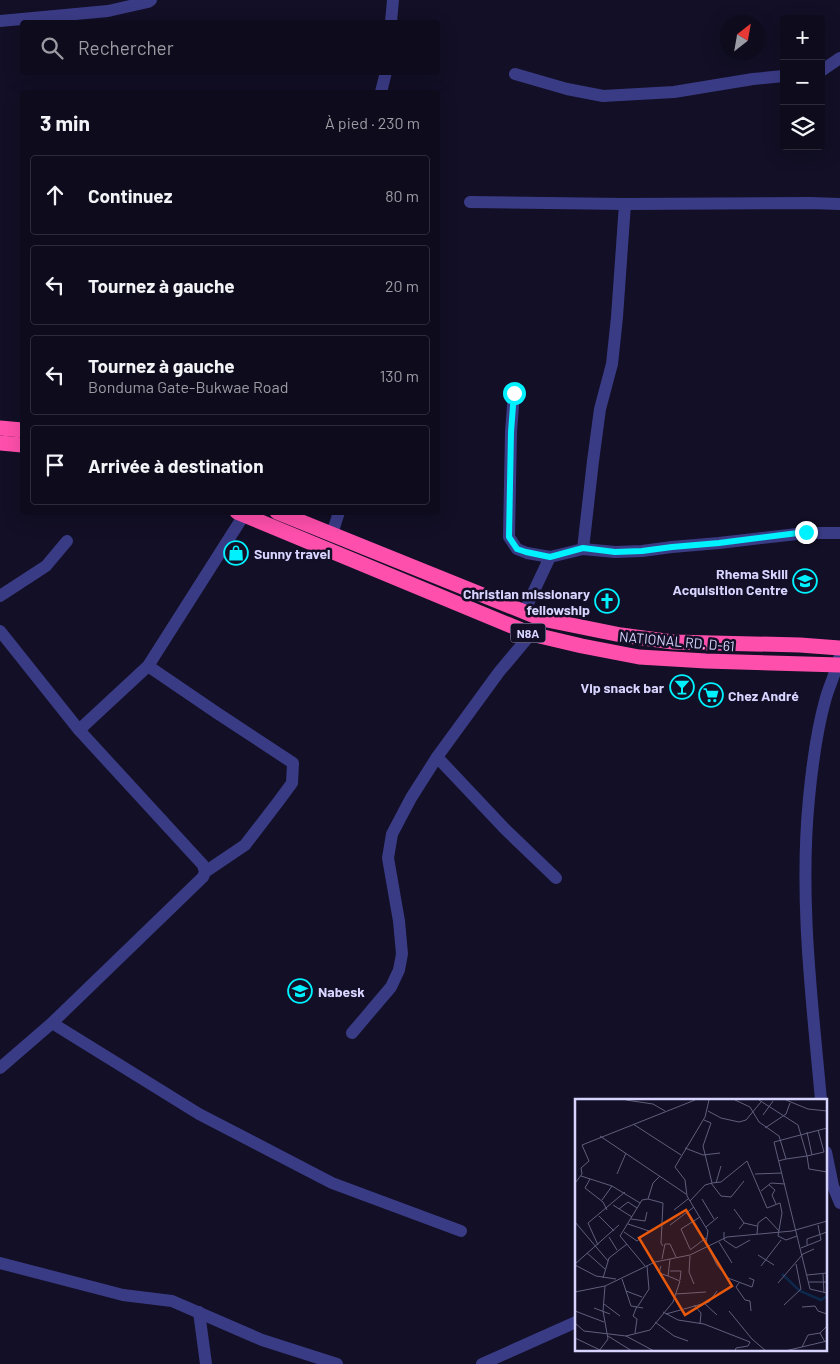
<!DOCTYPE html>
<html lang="fr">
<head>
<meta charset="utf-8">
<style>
  body { margin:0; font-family:Barlow,sans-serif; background:#171425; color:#f1f3f6 }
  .controls { position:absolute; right:15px; top:15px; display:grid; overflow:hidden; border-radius:5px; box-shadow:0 5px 20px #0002 }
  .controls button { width:45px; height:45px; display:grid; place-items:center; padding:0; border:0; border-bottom:1px solid #2e2b3b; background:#0e0b1c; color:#f1f3f6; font:25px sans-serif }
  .compass { position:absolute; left:720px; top:15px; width:45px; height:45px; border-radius:50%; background:#0e0b1c; box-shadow:0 5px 20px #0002; rotate:31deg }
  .stop { position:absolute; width:15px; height:15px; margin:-11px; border:4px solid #01f1fe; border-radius:50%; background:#fff }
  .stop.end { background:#01f1fe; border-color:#fff; box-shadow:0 1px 5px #0008 }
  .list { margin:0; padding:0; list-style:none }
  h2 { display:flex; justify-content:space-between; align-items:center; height:65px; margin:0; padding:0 20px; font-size:21px }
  h2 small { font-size:16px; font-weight:400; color:#9b9ba3 }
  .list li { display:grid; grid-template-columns:32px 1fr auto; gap:15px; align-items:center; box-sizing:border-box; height:80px; margin:0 10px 10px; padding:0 10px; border:1px solid #2e2b3b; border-radius:5px }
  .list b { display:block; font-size:19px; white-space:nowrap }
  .list p { margin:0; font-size:16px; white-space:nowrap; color:#9b9ba3 }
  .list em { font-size:16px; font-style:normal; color:#9b9ba3 }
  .icon { flex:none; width:28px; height:28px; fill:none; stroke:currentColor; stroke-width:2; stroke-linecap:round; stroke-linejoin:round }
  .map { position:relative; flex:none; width:840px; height:1364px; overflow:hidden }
  .search { position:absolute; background:#0e0b1c; box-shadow:0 5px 20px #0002; left:20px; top:20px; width:420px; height:55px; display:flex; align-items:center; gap:12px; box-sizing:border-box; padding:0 18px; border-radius:5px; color:#9b9ba3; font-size:19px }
  .panel { position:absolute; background:#0e0b1c; box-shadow:0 5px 20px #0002; left:20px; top:90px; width:420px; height:425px; border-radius:5px }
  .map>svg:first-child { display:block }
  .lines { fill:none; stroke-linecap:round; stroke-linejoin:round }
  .minor { stroke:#3a3b85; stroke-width:12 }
  .highway { stroke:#fe4fac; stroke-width:15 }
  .route { stroke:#01f1fe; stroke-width:6 }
  .labels { text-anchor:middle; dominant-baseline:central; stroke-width:5; stroke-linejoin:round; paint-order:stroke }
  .shield { fill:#120f26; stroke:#9c99be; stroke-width:1 }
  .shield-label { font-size:12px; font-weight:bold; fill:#d7d4ff }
  .poi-label { font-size:14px; font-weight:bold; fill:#d7d4ff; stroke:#120f26; text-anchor:start }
  .street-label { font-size:14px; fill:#d7d4ff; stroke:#120f26 }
  .inset-river { fill:none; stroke:#0e284b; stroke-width:2.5 }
  .inset-road { fill:none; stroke:#615e7d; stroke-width:1 }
  .view { fill:#e8590c; fill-opacity:0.15; stroke:#e8590c; stroke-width:2.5 }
  .inset-edge { fill:none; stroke:#d7d4ff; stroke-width:2.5 }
</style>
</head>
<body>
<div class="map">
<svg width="840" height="1364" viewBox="0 0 840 1364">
  <rect width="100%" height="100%" fill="#120f26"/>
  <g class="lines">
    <!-- minor -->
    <g class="minor">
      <path d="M0,21L108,11L148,2L151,0"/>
      <path d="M391,22L393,0"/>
      <path d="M821,71L840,58"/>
      <path d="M515,74L567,89L603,96L674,92L753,79L784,76"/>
      <path d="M381,92L386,72"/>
      <path d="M470,202L625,204"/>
      <path d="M514,393L511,432L509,537L517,549L527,553L550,557"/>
      <path d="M332,534L339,512"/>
      <path d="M583,549L593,461L600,409L612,364L617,317L625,204L810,203L840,204"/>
      <path d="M0,596L46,566L67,541"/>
      <path d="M524,612L550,557L583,549L615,552L642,551L672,547L719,543L806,533H840"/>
      <path d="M0,631L79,730"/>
      <path d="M148,666L217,713L293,763L292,783L278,802L245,845L205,872"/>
      <path d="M437,757L505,829L556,878"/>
      <path d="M52,1023L199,1114L332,1183L461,1231"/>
      <path d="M352,1033L391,987L399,970L402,954L399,921L388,858L392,834L411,798L437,757L499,672L531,634"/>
      <path d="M0,1068L52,1023L203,877L205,872L203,865L79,730L148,666L244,515"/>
      <path d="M821,1100C812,1000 799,899 809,798C812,767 817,730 825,701C829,686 836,673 839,658"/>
      <path d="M826,1152L833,1186L840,1203"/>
      <path d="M0,1263L123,1295L172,1301L262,1340L337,1364"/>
      <path d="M199,1312L206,1364"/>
      <path d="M482,1364L576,1322"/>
    </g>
    <!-- highway -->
    <g class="highway">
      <path d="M0,428L22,430"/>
      <path d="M0,443L22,445"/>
      <path d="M237,512L531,634L582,646L639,657L706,661L840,665"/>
      <path d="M277,512L542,619L621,635L673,642L800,645L840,648"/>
    </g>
  </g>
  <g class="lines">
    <!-- route -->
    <path class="route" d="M514,393L511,432L509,537L517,549L526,552L550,557L583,548L615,552L642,551L672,547L719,543L806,532"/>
  </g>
  <!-- icons -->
  <defs>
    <g id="shop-ring" transform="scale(1.25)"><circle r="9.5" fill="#120f26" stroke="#01f1fe" stroke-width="1.5"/><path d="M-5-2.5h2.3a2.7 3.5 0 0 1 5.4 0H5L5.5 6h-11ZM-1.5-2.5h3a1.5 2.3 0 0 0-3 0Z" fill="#01f1fe"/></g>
    <g id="university-ring" transform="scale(1.25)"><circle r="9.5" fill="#120f26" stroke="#01f1fe" stroke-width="1.5"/><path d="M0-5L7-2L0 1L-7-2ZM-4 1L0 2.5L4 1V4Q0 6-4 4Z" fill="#01f1fe"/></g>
    <g id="church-ring" transform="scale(1.25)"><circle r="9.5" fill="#120f26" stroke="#01f1fe" stroke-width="1.5"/><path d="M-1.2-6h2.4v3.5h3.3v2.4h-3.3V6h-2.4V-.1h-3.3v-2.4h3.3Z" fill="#01f1fe"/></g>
    <g id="bar-ring" transform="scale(1.25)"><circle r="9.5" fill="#120f26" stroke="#01f1fe" stroke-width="1.5"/><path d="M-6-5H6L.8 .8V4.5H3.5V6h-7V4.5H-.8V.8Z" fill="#01f1fe"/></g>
    <g id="supermarket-ring" transform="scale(1.25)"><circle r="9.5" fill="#120f26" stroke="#01f1fe" stroke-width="1.5"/><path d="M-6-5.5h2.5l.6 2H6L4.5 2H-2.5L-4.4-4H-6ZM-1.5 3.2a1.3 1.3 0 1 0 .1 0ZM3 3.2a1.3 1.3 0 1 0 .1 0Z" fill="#01f1fe"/></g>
    <g id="school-ring" transform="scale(1.25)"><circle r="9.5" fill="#120f26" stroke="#01f1fe" stroke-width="1.5"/><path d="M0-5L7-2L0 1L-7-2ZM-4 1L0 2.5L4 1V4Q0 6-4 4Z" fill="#01f1fe"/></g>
  </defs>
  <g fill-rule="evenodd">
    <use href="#shop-ring" x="236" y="553"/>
    <use href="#university-ring" x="805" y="581"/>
    <use href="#church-ring" x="607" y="601"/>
    <use href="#bar-ring" x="682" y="687"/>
    <use href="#supermarket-ring" x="711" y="695"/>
    <use href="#school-ring" x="300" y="991"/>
  </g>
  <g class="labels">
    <!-- shield labels -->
    <rect class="shield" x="510.5" y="623.5" width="35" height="19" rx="4"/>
    <g class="shield-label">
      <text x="528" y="633">N8A</text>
    </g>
    <!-- poi labels -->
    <g class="poi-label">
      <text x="254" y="553">Sunny travel</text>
      <text x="788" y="573" text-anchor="end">Rhema Skill<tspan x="788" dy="16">Acquisition Centre</tspan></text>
      <text x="590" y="593" text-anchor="end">Christian missionary<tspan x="590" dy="16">fellowship</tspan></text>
      <text x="664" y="687" text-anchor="end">Vip snack bar</text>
      <text x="728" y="695">Chez André</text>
      <text x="318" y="991">Nabesk</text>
    </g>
    <!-- street labels -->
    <g class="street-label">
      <text transform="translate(677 641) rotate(5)">NATIONAL RD. D-61</text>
    </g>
  </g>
  <!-- overview -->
  <g transform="translate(575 1099)">
    <rect width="252" height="252" fill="#120f26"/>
    <path class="inset-river" d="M207,175L225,192L246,201L252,197"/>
    <path class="inset-road" d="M51,1L78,5L90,12M134,1L130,18L100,68L110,81L112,97L133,132L131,144L142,166L153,179L177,188L179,181L174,179M160,1L175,8L184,23L204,37L211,60L203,62M184,1L223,26L232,57L211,60M211,1L233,10L252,12M133,12L146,19L164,23L171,21L186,3M188,16L198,2M58,25L106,56M190,29L211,15L215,4M252,29L199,43L235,190L252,194M243,31L249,53L232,57L234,70L252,73M232,33L237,56M25,37L111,95M110,49L128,56L145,54M42,75L51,54M180,75L207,74M6,77L37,87L27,101M15,80L10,89L28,103L32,111M0,84L7,75L6,69L14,62L7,46L120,1M136,84L146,97L156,98L169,82M137,84L146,83L172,62L192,109L205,104L207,114L203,137L211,141L222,137M141,84L146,67M194,86L200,91L197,96L201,105M37,87L65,104M186,92L196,84L210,85M73,100L88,104L86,144L88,147M127,100L139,120M115,102L130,86L137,84L128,47L136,24L129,21M38,106L57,118M44,110L53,103L62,109M159,110L169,124M99,111L113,100M24,117L39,132M56,120L70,122L72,113M0,123L33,162M95,126L119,108M131,128L143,118M164,130L169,124L182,127M49,133L62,142L74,132L53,125M149,133V141L161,149L175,141M182,135L183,124L191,118L204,132M34,138L42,151M144,143L157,164M23,146L13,124L50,93M232,146V140L252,133M226,149L246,141L243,126M115,150L106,130L125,118M115,151L131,139M12,154L30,170M183,156L199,166M115,157L114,173L119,185M87,160L90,145H95L101,158M0,165L44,126M0,166L21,177L41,180M70,167L45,137L67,101L73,100L78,84L85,77M86,167L84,174L93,177M186,167L206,141M95,172H106L105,181M248,175L249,194M232,176L252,174M28,179L34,159L52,145M47,180L51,192L67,198M234,183H252M164,184L161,188L170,201L175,202L176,212M203,184L228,155L239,150M51,192L56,207L68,209M0,193L30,187L80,163L115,156L152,138L217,132L252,122M101,195L131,193M129,204L142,216M29,205L45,217M119,206L126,214L125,225M209,206L226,190L221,165M63,207L74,190L72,167M227,208L240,207L243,212L252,215M19,209L35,215M0,212L29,223M154,212L177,240L191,252M88,213L103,221L129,225L175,243L173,247L161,249L160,252M91,215L134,203L142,192M80,223L99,237L113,242M0,224L9,232L51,237L79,252M60,234L62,220L58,217L62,207M33,237L57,252M51,237L75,231L98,203L105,182L93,177L95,160M0,239L25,251M250,243L245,234L252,227M227,248L233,236L245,234M24,252L33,240L28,212L30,187M210,252L252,242"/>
    <path class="view" d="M111,111L157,187L110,216L64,139Z"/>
    <rect width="252" height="252" class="inset-edge"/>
  </g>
</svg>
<div class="controls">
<button>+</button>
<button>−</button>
<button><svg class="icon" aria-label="layers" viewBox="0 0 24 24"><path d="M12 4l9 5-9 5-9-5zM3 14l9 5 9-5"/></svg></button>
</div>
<svg class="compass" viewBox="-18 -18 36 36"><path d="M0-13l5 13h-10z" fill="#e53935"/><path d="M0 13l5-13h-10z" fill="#9b9ba3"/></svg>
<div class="stop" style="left:514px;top:393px"></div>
<div class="stop end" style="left:806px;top:532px"></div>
<div class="search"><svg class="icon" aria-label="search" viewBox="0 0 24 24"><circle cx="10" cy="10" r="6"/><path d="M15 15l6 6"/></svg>Rechercher</div>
<section class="panel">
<h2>3 min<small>À pied · 230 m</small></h2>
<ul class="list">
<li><svg class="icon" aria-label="ahead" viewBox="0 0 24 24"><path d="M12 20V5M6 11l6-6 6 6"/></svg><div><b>Continuez</b></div><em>80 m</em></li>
<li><svg class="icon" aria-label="left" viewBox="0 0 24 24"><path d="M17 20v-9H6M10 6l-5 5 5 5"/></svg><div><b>Tournez à gauche</b></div><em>20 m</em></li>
<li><svg class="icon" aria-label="left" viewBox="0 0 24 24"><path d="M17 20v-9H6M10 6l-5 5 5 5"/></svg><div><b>Tournez à gauche</b><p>Bonduma Gate-Bukwae Road</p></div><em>130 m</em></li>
<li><svg class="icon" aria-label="arrive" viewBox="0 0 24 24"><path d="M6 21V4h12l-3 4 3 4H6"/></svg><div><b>Arrivée à destination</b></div></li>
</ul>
</section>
</div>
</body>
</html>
